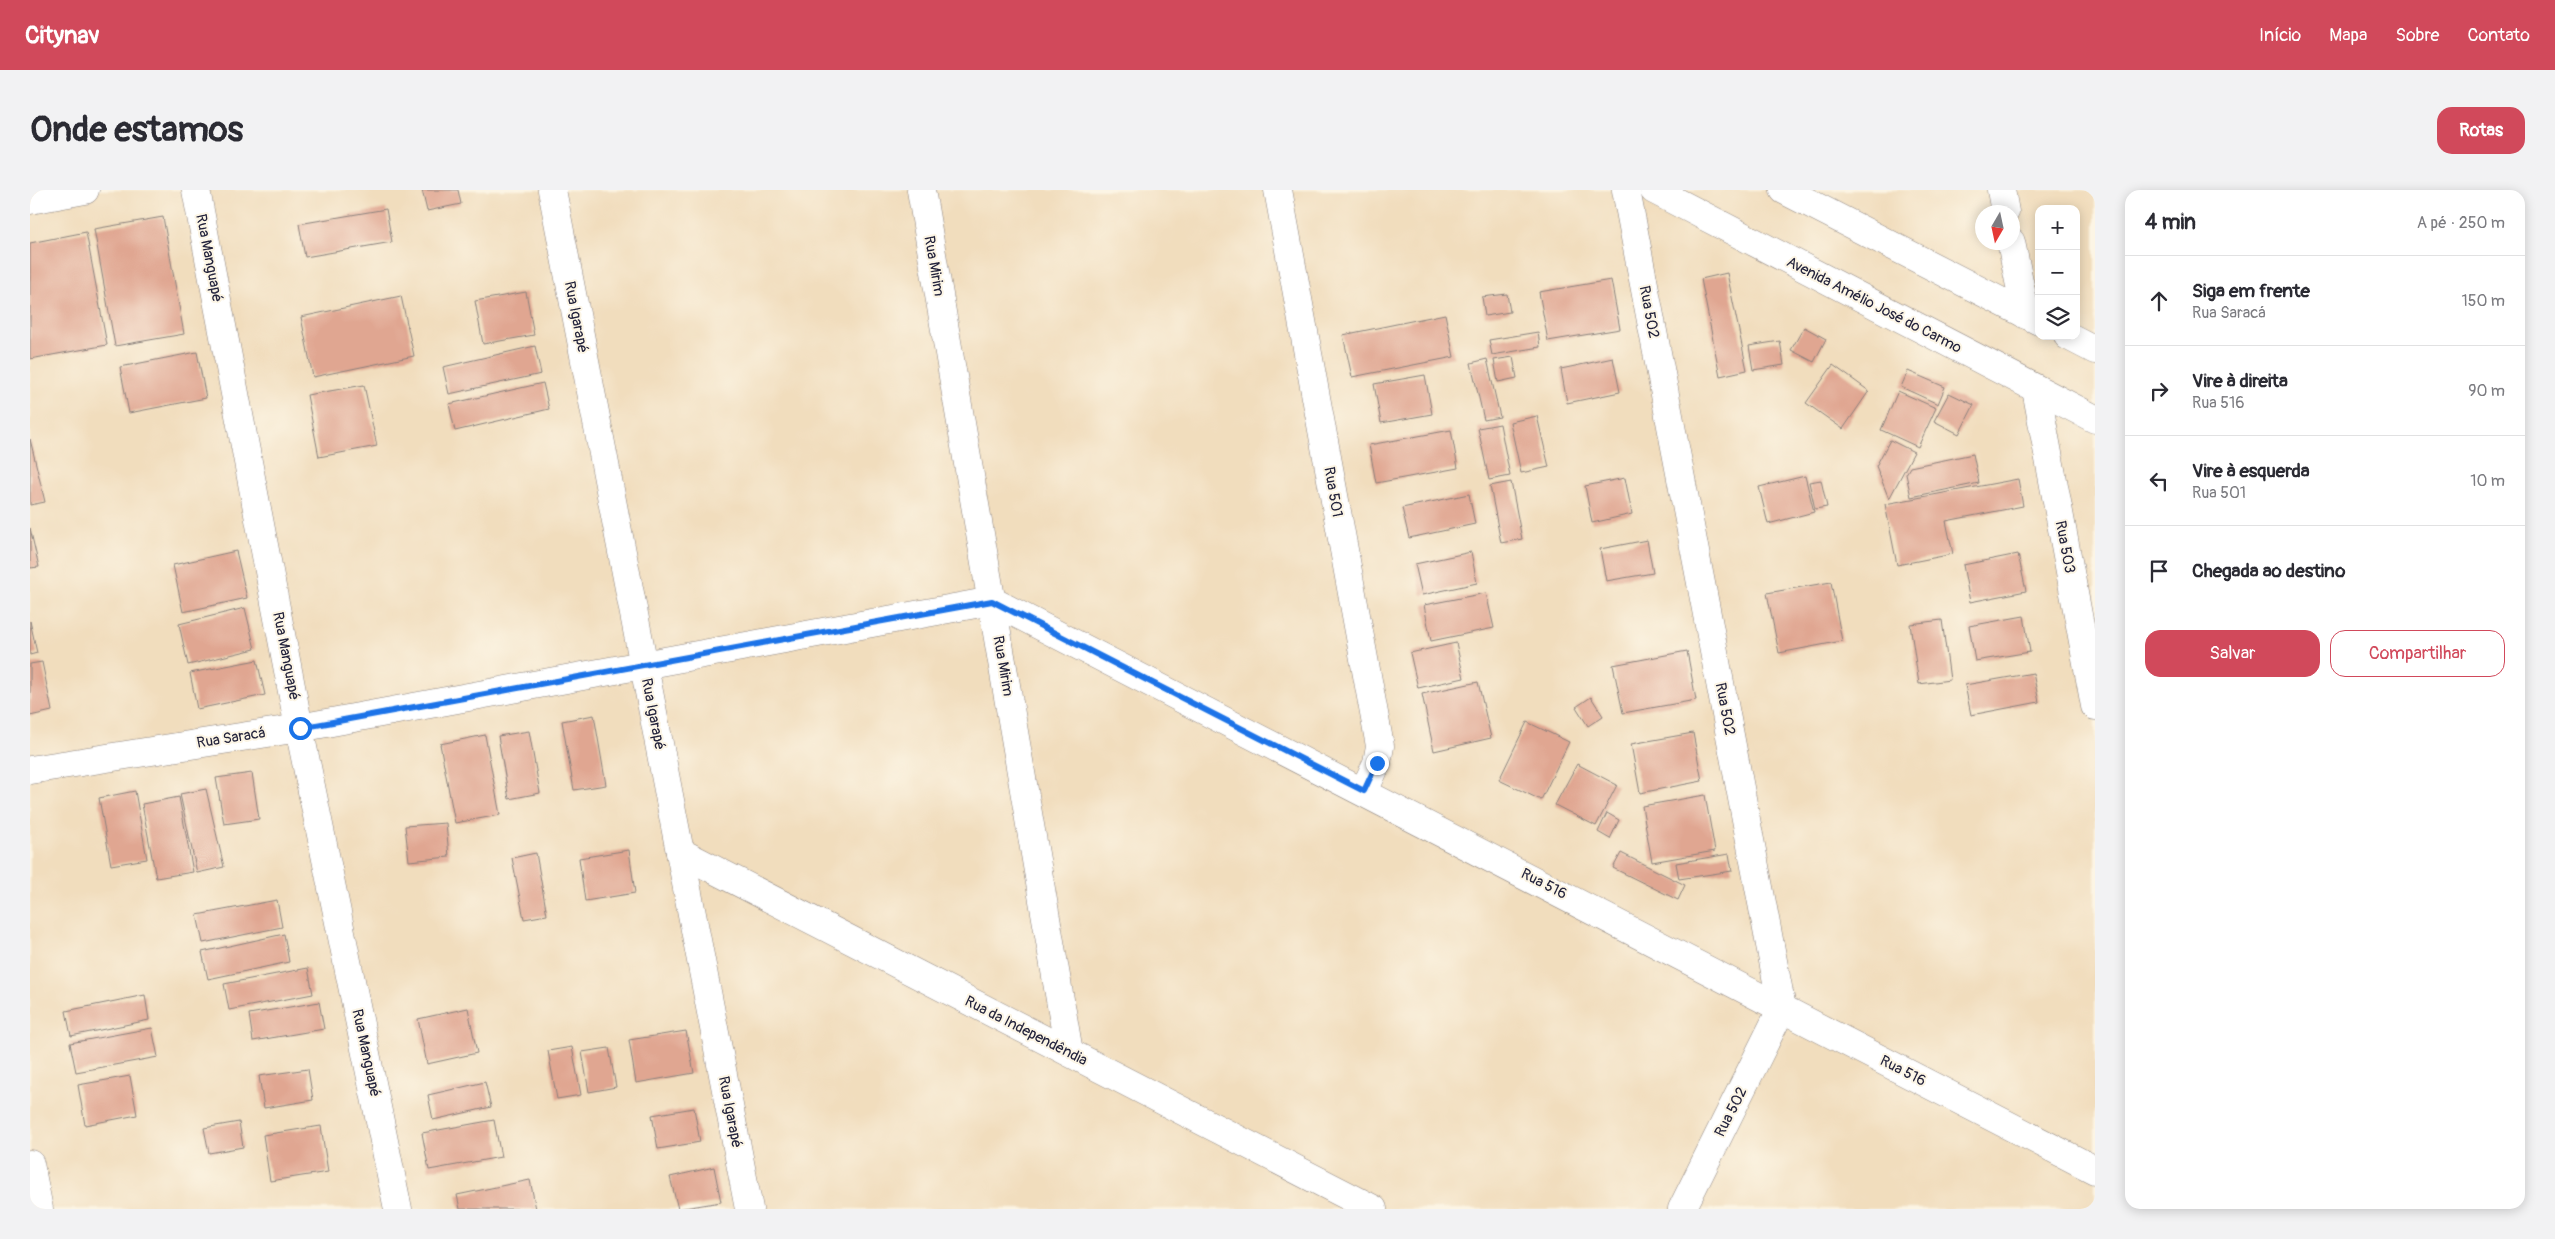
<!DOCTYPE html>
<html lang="pt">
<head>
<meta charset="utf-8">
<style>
  body { margin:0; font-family:Pangolin,sans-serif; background:#f2f2f3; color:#2b2b33 }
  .controls { position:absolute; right:15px; top:15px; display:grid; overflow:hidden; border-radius:10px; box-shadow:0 2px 12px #0003 }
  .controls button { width:45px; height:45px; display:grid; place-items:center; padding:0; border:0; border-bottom:1px solid #e1e1e2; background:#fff; color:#2b2b33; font:25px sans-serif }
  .compass { position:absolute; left:1945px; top:15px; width:45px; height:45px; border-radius:50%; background:#fff; box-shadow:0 2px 12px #0003; rotate:189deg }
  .stop { position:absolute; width:15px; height:15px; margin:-11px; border:4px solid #1a73e8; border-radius:50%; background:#fff }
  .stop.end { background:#1a73e8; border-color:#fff; box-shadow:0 1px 5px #0008 }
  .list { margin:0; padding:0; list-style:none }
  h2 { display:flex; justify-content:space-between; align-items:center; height:65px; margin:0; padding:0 20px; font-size:21px }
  h2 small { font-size:16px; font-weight:400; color:#7c7c81 }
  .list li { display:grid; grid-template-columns:32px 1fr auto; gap:15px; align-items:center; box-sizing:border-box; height:90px; padding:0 20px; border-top:1px solid #e1e1e2 }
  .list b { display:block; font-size:19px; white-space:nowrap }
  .list p { margin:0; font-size:16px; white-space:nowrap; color:#7c7c81 }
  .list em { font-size:16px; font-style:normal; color:#7c7c81 }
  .actions { display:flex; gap:10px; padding:15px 20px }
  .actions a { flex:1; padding:11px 0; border:1px solid #d1495b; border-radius:15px; text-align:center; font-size:18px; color:#d1495b }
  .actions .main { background:#d1495b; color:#fff }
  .icon { flex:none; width:28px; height:28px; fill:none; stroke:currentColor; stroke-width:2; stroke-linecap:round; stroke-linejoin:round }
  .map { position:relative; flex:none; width:2065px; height:1019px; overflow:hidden; border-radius:15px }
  header { display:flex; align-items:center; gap:30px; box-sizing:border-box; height:70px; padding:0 25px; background:#d1495b; color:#fff }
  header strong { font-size:24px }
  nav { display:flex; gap:28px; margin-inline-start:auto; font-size:18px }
  .intro { display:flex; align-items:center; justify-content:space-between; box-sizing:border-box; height:120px; padding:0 30px }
  h1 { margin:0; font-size:35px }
  .button { padding:12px 22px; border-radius:15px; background:#d1495b; color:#fff; font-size:18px; font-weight:700 }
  main { display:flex; gap:30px; padding:0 30px }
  aside { flex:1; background:#fff; border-radius:15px; box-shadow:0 2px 12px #0003 }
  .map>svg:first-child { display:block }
  .building { fill:#e0a691 }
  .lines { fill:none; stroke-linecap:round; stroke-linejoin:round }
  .minor-casing { stroke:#8a807c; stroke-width:29 }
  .minor { stroke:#fff; stroke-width:28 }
  .route { stroke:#1a73e8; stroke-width:6 }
  .labels { text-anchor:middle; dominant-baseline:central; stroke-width:4; stroke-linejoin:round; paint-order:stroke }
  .street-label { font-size:15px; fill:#22223b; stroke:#fcf5e5 }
</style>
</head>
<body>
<header>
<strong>Citynav</strong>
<nav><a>Início</a><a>Mapa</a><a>Sobre</a><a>Contato</a></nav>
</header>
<div class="intro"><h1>Onde estamos</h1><a class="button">Rotas</a></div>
<main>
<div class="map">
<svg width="2065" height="1019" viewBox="0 0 2065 1019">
  <rect width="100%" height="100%" fill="#fcf5e5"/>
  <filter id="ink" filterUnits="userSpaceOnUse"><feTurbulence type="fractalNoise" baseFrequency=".02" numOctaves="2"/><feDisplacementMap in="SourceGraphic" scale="10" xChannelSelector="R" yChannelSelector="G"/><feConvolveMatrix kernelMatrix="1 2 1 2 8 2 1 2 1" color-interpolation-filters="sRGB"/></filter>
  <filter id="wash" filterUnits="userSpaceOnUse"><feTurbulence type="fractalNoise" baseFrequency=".0096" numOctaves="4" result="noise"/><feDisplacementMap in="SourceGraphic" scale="20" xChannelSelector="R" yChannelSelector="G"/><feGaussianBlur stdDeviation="1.12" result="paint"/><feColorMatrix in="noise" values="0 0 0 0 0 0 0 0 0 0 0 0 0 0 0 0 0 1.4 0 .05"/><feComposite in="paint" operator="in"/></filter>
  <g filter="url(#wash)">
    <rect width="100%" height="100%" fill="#f1ddbd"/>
    <g id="blocks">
      <!-- building -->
      <g class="building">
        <path d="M392,0H428L431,14L397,21Z"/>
        <path d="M356,19L362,52L275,67L269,34Z"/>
        <path d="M133,27L154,144L85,156L64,39Z"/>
        <path d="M56,42L77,155L0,169V53Z"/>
        <path d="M1697,83L1717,180L1690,186L1671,89Z"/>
        <path d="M1581,90L1590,139L1518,151L1509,102Z"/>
        <path d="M496,102L504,145L453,154L445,111Z"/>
        <path d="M1477,104L1480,122L1455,126L1452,107Z"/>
        <path d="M371,106L384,166L283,187L271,127Z"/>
        <path d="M1415,124L1424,167L1322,187L1313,145Z"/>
        <path d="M1774,137L1796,149L1784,172L1761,160Z"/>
        <path d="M1508,142L1510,157L1462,165L1459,150Z"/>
        <path d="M1750,151L1754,175L1723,180L1719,156Z"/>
        <path d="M505,156L511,184L419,204L413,177Z"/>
        <path d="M167,162L176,208L99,223L90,177Z"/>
        <path d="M1483,167L1487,188L1468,192L1464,170Z"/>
        <path d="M1583,168L1590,202L1537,213L1531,179Z"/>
        <path d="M1457,169L1470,227L1454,230L1441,173Z"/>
        <path d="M1803,175L1839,201L1813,239L1776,213Z"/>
        <path d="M1878,181L1915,197L1908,214L1871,197Z"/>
        <path d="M1395,185L1402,224L1351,233L1344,194Z"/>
        <path d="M513,193L519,219L425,241L419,214Z"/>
        <path d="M334,195L347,256L289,267L277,205Z"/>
        <path d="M1868,201L1906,218L1888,257L1851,240Z"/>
        <path d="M1919,203L1944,215L1929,244L1904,231Z"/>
        <path d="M1507,226L1519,277L1491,283L1480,232Z"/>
        <path d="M1470,234L1480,286L1459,290L1448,238Z"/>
        <path d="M1421,240L1428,278L1346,293L1339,255Z"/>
        <path d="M0,249L15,312L0,315Z"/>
        <path d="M1860,250L1884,262L1859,309L1846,276Z"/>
        <path d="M1943,264L1949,293L1881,307L1876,284L1880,277Z"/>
        <path d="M1775,286L1784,322L1738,334L1729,297Z"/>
        <path d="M1595,288L1602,324L1562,333L1555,296Z"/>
        <path d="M1988,289L1993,316L1916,331L1923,364L1867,375L1855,314Z"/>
        <path d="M1791,290L1797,317L1785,319L1779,292Z"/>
        <path d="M1481,292L1492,349L1471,353L1460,296Z"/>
        <path d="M1439,304L1445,334L1379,348L1372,318Z"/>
        <path d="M0,338L9,377L0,378Z"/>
        <path d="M1617,350L1623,383L1576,391L1570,359Z"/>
        <path d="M206,361L217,408L153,422L143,375Z"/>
        <path d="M1441,362L1447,393L1392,405L1385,374Z"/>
        <path d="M1988,364L1996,401L1940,412L1933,375Z"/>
        <path d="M1801,392L1812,451L1749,463L1737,403Z"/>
        <path d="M1456,403L1464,438L1401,451L1394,415Z"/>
        <path d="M215,418L225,459L158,475L149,434Z"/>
        <path d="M1994,426L2000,462L1945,471L1939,436Z"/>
        <path d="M1912,430L1920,490L1889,494L1880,434Z"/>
        <path d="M0,431L7,463L0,465Z"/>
        <path d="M1426,453L1434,488L1388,498L1380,463Z"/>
        <path d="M1657,461L1666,510L1593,523L1583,475Z"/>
        <path d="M227,470L235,505L167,519L160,483Z"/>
        <path d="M12,472L22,521L0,526V474Z"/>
        <path d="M2003,483L2009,512L1941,525L1935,495Z"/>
        <path d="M1448,492L1461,548L1404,561L1392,504Z"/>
        <path d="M1561,507L1573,526L1558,536L1546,517Z"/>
        <path d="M564,525L576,595L544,600L532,531Z"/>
        <path d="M1497,532L1539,552L1511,610L1469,590Z"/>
        <path d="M499,541L510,603L479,609L468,546Z"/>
        <path d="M1663,543L1672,591L1610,603L1601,554Z"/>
        <path d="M455,545L470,625L425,633L410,554Z"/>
        <path d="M1547,574L1587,595L1566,636L1525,615Z"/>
        <path d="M222,583L229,629L194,634L186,588Z"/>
        <path d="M176,599L194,677L167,683L150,604Z"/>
        <path d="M105,601L117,669L81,675L69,608Z"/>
        <path d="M1675,605L1685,661L1622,672L1612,616Z"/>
        <path d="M149,607L163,682L126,688L112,614Z"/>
        <path d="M1577,623L1589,630L1580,649L1568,642Z"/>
        <path d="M416,633L419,667L379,671L375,636Z"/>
        <path d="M599,660L605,703L555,711L549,668Z"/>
        <path d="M506,663L517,725L494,729L482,668Z"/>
        <path d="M1591,663L1655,695L1648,710L1583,678Z"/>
        <path d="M1699,664L1702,681L1649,689L1646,673Z"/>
        <path d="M247,710L252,737L173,753L167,725Z"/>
        <path d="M254,744L259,772L178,789L172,762Z"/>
        <path d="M278,778L283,804L199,820L194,794Z"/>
        <path d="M115,805L119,830L41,846L36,821Z"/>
        <path d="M289,812L294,839L223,851L219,824Z"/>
        <path d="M438,818L447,863L397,874L388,829Z"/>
        <path d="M122,838L128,867L46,882L40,853Z"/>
        <path d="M656,841L664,883L606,893L599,850Z"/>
        <path d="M542,857L551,905L527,909L518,861Z"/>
        <path d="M579,858L586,897L559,902L552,862Z"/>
        <path d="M278,879L283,910L234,918L229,886Z"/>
        <path d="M100,886L107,925L55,935L48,895Z"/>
        <path d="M455,892L461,917L403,930L398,905Z"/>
        <path d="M664,918L670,952L628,959L622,925Z"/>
        <path d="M464,930L471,967L399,980L392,943Z"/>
        <path d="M209,932L213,957L179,963L174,938Z"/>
        <path d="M291,936L298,982L240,991L233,945Z"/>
        <path d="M684,977L691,1012L648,1019L640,987Z"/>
        <path d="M500,990L506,1019H430L427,1005Z"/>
      </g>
    </g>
  </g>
  <g filter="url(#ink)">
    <use href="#blocks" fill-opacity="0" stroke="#8a807c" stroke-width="1"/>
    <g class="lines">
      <!-- minor casing -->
      <g class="minor-casing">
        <g id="minor">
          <path d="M166,0L269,538L368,1019"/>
          <path d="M522,0L719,1019"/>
          <path d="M891,0L1039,862"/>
          <path d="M1248,0L1350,556L1347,573L1334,601"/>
          <path d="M1596,0L1752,818L1652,1019"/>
          <path d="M1624,0L2065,229"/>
          <path d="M1754,0L2009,131"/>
          <path d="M1971,0L1975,22"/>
          <path d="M0,10L55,0"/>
          <path d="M1981,52L1996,125"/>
          <path d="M2038,146L2065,160"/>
          <path d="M2006,199L2065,516"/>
          <path d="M0,580L269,538L962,411L2065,980"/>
          <path d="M650,662L1343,1019"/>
          <path d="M0,974L9,1019"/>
        </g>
      </g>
      <!-- minor -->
      <use href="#minor" class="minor"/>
    </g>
  </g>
  <g class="lines" filter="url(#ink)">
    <!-- route -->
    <path class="route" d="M270,538L962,411L1334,601L1347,573"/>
  </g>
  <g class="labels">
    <!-- street labels -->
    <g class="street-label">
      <text transform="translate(179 68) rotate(79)">Rua Manguapé</text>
      <text transform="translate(904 76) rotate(80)">Rua Mirim</text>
      <text transform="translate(1844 115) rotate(27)">Avenida Amélio José do Carmo</text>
      <text transform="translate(1619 122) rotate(79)">Rua 502</text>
      <text transform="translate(546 127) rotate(79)">Rua Igarapé</text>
      <text transform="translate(1303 302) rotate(80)">Rua 501</text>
      <text transform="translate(2035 357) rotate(79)">Rua 503</text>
      <text transform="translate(256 466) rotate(79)">Rua Manguapé</text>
      <text transform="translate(973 476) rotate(80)">Rua Mirim</text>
      <text transform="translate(1695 519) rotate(79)">Rua 502</text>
      <text transform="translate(623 524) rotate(79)">Rua Igarapé</text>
      <text transform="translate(201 548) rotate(-9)">Rua Saracá</text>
      <text transform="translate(1514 694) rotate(27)">Rua 516</text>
      <text transform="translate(996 841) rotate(27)">Rua da Independêndia</text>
      <text transform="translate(336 863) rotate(78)">Rua Manguapé</text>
      <text transform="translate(1873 881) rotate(27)">Rua 516</text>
      <text transform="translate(700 922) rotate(79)">Rua Igarapé</text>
      <text transform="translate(1701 922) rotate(-63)">Rua 502</text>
    </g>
  </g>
</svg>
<div class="controls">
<button>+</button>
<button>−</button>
<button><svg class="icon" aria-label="layers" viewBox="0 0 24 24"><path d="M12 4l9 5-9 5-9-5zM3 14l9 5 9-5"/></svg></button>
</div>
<svg class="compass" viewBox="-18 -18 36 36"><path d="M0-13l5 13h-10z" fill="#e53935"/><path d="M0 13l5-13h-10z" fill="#7c7c81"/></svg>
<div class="stop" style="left:270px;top:538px"></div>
<div class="stop end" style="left:1347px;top:573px"></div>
</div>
<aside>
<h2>4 min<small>A pé · 250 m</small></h2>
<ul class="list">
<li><svg class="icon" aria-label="ahead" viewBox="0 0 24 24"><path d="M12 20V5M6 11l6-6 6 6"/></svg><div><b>Siga em frente</b><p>Rua Saracá</p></div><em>150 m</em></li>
<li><svg class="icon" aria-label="right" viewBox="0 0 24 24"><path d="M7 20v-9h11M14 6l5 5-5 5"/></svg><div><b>Vire à direita</b><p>Rua 516</p></div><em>90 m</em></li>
<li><svg class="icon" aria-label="left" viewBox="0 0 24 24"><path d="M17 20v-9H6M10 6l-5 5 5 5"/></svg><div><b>Vire à esquerda</b><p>Rua 501</p></div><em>10 m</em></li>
<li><svg class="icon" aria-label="arrive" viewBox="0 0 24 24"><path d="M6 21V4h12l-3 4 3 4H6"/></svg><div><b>Chegada ao destino</b></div></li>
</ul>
<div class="actions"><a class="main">Salvar</a><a>Compartilhar</a></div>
</aside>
</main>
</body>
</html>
